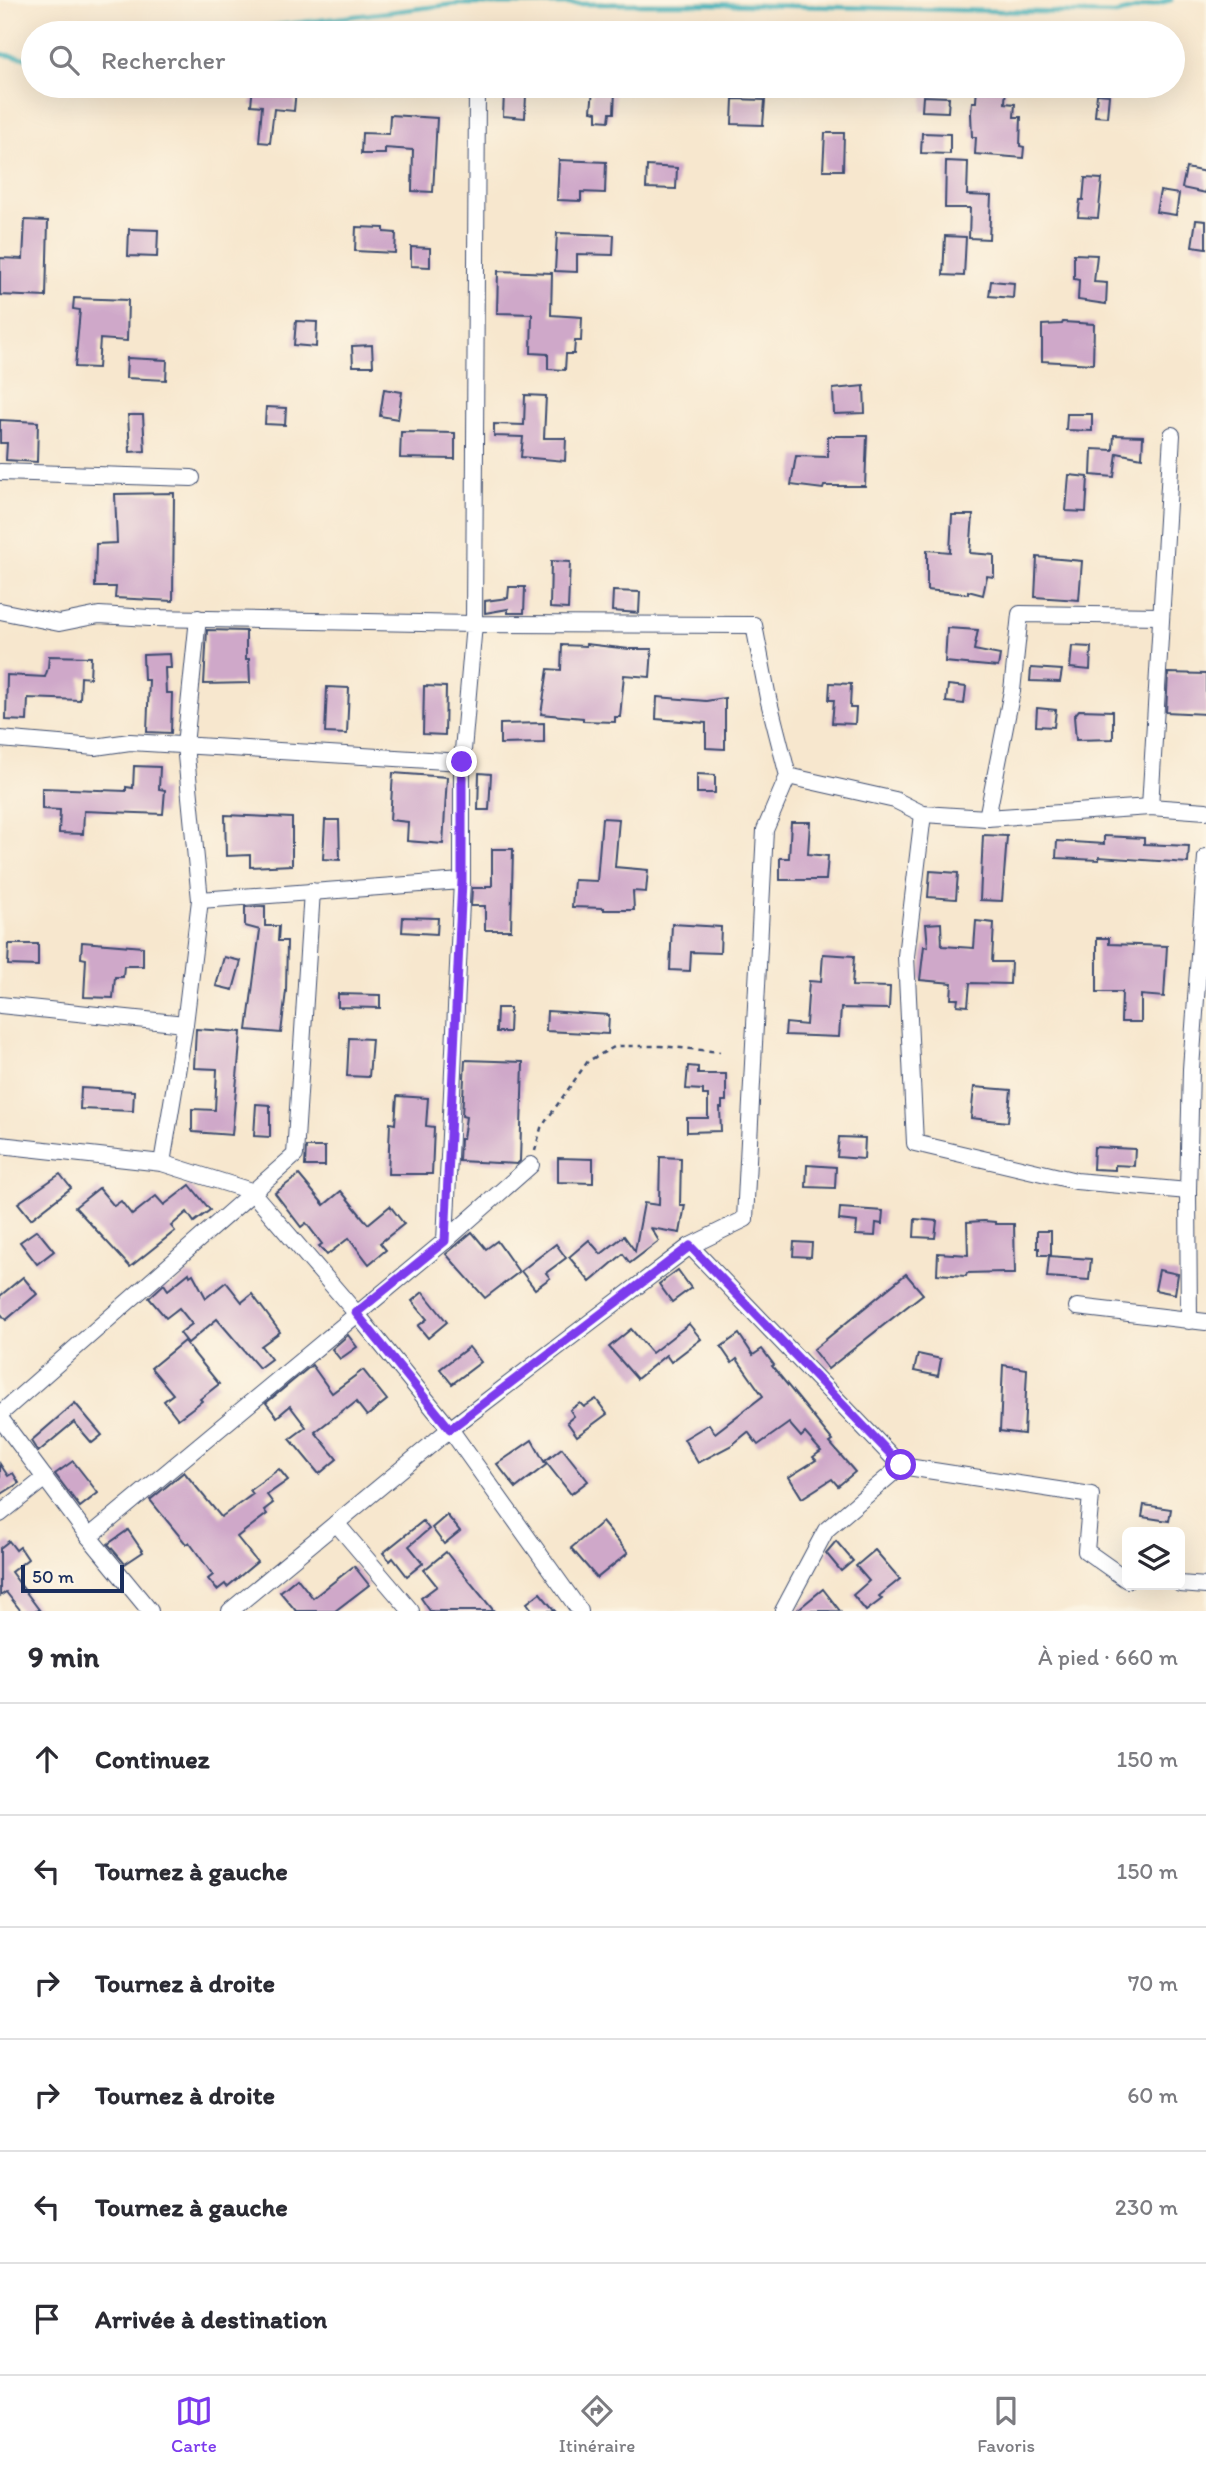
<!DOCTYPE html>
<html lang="fr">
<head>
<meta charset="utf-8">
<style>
  body { margin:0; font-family:Itim,sans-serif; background:#f2f2f3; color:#2b2b33 }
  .controls { position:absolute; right:21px; bottom:21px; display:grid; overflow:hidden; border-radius:10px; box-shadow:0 7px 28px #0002 }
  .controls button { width:63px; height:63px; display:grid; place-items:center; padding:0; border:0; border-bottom:2px solid #e1e1e2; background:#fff; color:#2b2b33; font:35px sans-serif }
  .scale { position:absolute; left:21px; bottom:18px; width:103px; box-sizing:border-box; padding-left:7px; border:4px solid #1b2f5e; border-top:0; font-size:19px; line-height:24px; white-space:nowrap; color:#1b2f5e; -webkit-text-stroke:5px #fcf5e5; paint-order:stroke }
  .stop { position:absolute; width:21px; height:21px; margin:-16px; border:5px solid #7c3aed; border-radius:50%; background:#fff }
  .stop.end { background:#7c3aed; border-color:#fff; box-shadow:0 2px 7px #0008 }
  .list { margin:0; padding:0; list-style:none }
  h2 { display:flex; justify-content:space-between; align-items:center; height:91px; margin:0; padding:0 28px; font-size:30px }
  h2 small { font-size:23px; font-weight:400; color:#7c7c81 }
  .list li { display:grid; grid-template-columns:46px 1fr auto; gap:21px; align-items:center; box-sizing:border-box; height:112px; padding:0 28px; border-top:2px solid #e1e1e2 }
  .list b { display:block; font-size:26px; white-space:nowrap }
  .list em { font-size:23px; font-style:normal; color:#7c7c81 }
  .icon { flex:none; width:38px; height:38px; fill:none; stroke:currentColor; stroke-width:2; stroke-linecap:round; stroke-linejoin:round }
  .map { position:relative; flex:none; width:1206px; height:1611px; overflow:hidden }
  .search { position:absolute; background:#fff; box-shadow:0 7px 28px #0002; left:21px; right:21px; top:21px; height:77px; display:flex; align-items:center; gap:18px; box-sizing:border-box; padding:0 24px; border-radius:38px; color:#7c7c81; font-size:26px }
  .sheet { height:763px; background:#fff }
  nav { display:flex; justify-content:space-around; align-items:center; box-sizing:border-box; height:98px; border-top:2px solid #e1e1e2; background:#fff; font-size:19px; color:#7c7c81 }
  nav a { display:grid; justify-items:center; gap:4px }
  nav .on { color:#7c3aed }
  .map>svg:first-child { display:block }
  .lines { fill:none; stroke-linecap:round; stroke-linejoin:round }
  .stream { stroke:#41b1b9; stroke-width:4.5 }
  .building { fill:#cfa8c9 }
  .minor-casing { stroke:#3c4b6f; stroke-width:18 }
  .path { stroke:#3c4b6f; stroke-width:2.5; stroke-dasharray:5 5; stroke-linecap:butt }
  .minor { stroke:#fff; stroke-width:16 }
  .route { stroke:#7c3aed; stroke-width:9 }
</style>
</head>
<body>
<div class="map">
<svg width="1206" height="1611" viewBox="0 0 1206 1611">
  <rect width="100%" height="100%" fill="#fcf5e5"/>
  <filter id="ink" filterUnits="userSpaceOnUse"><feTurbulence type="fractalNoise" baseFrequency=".0143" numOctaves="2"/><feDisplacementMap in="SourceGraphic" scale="14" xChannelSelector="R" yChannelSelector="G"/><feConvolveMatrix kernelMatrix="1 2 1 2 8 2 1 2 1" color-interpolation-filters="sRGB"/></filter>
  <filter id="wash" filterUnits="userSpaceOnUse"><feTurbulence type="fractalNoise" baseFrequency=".00686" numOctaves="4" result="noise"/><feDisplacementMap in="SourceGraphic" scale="28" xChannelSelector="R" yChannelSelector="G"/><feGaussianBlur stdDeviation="1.57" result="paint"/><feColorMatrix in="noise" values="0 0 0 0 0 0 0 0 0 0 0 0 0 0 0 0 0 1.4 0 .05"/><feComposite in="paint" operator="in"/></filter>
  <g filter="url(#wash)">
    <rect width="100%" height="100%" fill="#f7e7ce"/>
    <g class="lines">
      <!-- stream -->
      <g class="stream">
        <path d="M227,33L236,30L456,4H711L1116,14L1171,0"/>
        <path d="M0,54L33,59"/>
      </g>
    </g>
    <g id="blocks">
      <!-- building -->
      <g class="building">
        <path d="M253,86L296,89L294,111L274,109L270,143L259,142L262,106L251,105Z"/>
        <path d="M977,86H1006L1005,103L1015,104L1014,117H1021L1020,146L1024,147L1023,158L975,154L976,137H972L971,113L972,102H976Z"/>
        <path d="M593,89L615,91L614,113H610L609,121L597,120V112L591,111Z"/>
        <path d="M504,93L526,94L525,118L503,116Z"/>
        <path d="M1097,94L1109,95L1107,117L1095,116Z"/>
        <path d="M923,96L949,97L948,112L922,111Z"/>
        <path d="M733,99L765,100L763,125L732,124Z"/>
        <path d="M390,115L437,118L433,192L412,191L413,150L385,148V154H361L362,133L389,134Z"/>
        <path d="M825,133H844L843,170H823Z"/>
        <path d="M922,133L950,134V154L921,153Z"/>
        <path d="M559,160L606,162L605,193L581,192V201L557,200Z"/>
        <path d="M946,161L968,162L967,195L991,196L989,239L969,238L970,208H945Z"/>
        <path d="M647,166L677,168L676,189L646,188Z"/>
        <path d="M1186,168L1206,172V193L1182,188Z"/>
        <path d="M1085,178L1102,179L1098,218L1078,217L1080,200H1083Z"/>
        <path d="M1160,191L1179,194L1176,215L1156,212Z"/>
        <path d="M25,220L48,221L46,297L0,295V258L23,259Z"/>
        <path d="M1196,220L1206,221V248L1192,246Z"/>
        <path d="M356,227L384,228V232L396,233L395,253L355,251Z"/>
        <path d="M129,229L158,230L157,257L128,256Z"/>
        <path d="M557,233L614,235L613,255L577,254V272L555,271Z"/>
        <path d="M945,236L966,237L964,276L943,275Z"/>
        <path d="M411,247L430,248V267L411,266Z"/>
        <path d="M1074,254L1097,255L1094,282L1107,283L1106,304L1078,300L1079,280L1074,279Z"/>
        <path d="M498,271L552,273L551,315L582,317L581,341H575L574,354H566L565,370L548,369V354L531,353L532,314L497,313Z"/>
        <path d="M991,281L1014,283L1013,298L989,296Z"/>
        <path d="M74,298L128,300L127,341L100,339L98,368L75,367L80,310L73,309Z"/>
        <path d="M296,321L317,322L316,347L294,345Z"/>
        <path d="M1063,322L1094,324L1093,364L1042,361V325L1062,324Z"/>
        <path d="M372,345L373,366H353L352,346Z"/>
        <path d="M127,358L167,360L166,380L126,378Z"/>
        <path d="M864,386L865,413L834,414L833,389Z"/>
        <path d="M384,389L402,392L398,419L380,416Z"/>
        <path d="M525,395L546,396L544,438H566L565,461L521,457L523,437L494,436V424L524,425Z"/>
        <path d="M266,407L286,408L285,425L265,424Z"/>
        <path d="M1067,414H1092V431L1066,430Z"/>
        <path d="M128,415H143L145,451L130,452Z"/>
        <path d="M0,420L38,422L37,462L6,460L7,443H0Z"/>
        <path d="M401,432L455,433V459L400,458Z"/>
        <path d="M1114,435L1143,436L1142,458L1117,453L1114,477L1091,475L1092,449L1113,450Z"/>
        <path d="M828,436H867L865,486H824L823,489L791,485L796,456L828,457Z"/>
        <path d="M1069,475L1088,477L1086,512L1066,511Z"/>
        <path d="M174,493L173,601L115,598L116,587H95L96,544L117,543L115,494Z"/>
        <path d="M952,515H973L970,553L994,555V577L987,576L983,595L968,591V594L927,590V550L950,552Z"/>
        <path d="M1037,557L1082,561L1079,600L1035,597Z"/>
        <path d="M551,561L570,562L568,609L550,608Z"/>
        <path d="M509,587H525L524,613H508V609L485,613V601L508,598Z"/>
        <path d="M613,591L640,592L639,613L612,611Z"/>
        <path d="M947,628L978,630L974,650L1000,655L998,667L945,662Z"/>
        <path d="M207,630L246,631V659H249L250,683L204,684Z"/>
        <path d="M586,644L629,649H652L650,677L624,675L620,717H615V722L583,721V718L541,714L548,669L561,670L562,645L586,646Z"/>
        <path d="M1072,646L1091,647L1090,670L1070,668Z"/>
        <path d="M170,654L171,668H165L166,693H172L171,733L147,732L149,680H144L143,655Z"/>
        <path d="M49,656L91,657L90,678L81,677L80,700L28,698L27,721L6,720L7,675L45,677L48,668Z"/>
        <path d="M1031,668L1062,670L1060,682L1030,681Z"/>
        <path d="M1168,673L1206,674V714L1166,712Z"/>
        <path d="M830,683L851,684L850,708H856L855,724L832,723L834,700H829Z"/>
        <path d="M948,685L966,687L964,704L946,702Z"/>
        <path d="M424,686L446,687L445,735L423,734Z"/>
        <path d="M327,687L349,688L347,734L325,733Z"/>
        <path d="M657,697L706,701L725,698V749L706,748V723L656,719Z"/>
        <path d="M1037,708L1056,710L1054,727L1036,726Z"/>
        <path d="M1079,710L1113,711V739L1076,740L1074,716Z"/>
        <path d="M544,723V743L500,744V724Z"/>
        <path d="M134,766L160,767L159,789L165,790L163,814L84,811L83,834L59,833L60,810L42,809V788L126,791V787L133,788Z"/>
        <path d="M393,773L447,777L443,844L407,841L408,822L390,820Z"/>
        <path d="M479,773L491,774L489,810H478Z"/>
        <path d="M697,774L715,775V793H697Z"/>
        <path d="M225,815L292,818V865L250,867V855L226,856Z"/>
        <path d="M602,818L619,819L615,867L648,870L646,892L633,891L634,910H604V908L572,907L574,880L597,881Z"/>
        <path d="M325,820H339L340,860L323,859Z"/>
        <path d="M791,822H810L808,854L828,856L826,880H780V858H789Z"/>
        <path d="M983,835L1007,836L1002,901L980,900Z"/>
        <path d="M1104,836L1144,838V844L1189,846L1188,863L1099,857V860L1056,858L1057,841L1104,844Z"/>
        <path d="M492,849H513L511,930H485V906H471L472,888H486V886H492Z"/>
        <path d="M930,871L958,873L956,899L928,897Z"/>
        <path d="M265,906V926H279L278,941H287L286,991L281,1033L247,1030L260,930L245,926V907Z"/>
        <path d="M403,917L438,918L437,934L402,932Z"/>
        <path d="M976,921L994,923L992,962H1011L1010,984L970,983L968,1006L957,1005L958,999H951L952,983L920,980L924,946L928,947L926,924L941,923L942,946L974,948Z"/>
        <path d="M672,924L721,927L720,953L691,952L690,971L670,970Z"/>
        <path d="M1097,938H1109V944L1167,946L1164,997L1141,995V1022H1121L1122,992H1097Z"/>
        <path d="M82,942L143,947V966H124L123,977H115L113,998L84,997L86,959L81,958Z"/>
        <path d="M9,944H38V966L8,965Z"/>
        <path d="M823,954L854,956L852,986L890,987L889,1009L841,1008L839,1037L785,1035L786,1023L806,1025L809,981L821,982Z"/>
        <path d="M224,957L241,961L233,990L216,986Z"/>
        <path d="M338,994L380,995V1008L338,1007Z"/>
        <path d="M497,1008H510L509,1032H496Z"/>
        <path d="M547,1011L609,1015L608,1034L546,1031Z"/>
        <path d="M196,1029L241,1032L232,1135L193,1132L192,1130V1109L215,1110L217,1069L194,1068Z"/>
        <path d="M349,1038L372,1039L369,1077L347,1076Z"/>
        <path d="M465,1060L523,1062L520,1161L517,1164L459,1161L460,1139H463L466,1117L462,1116Z"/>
        <path d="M688,1066L698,1067V1074H726V1101H722V1108H720L721,1131L687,1132V1118H708V1095H703V1090L686,1089Z"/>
        <path d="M974,1087L1011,1090L1008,1122L971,1118Z"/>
        <path d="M81,1088L134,1091L133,1111L80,1109Z"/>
        <path d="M397,1096L428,1098L426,1126L434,1127L432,1174H388L390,1123L395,1124Z"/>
        <path d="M256,1104L270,1105V1137L254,1136Z"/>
        <path d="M839,1137L865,1138L864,1159L837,1157Z"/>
        <path d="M306,1147H325V1166H305Z"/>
        <path d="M1094,1147L1135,1149L1134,1166L1115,1165V1170L1093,1169Z"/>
        <path d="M660,1157L681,1158L680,1205H685L680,1233L651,1228L659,1241L630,1263L623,1254L590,1282L569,1257L589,1240L601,1254L624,1236L635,1251L644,1203L659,1205Z"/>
        <path d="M558,1158L593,1159V1183L558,1182Z"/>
        <path d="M807,1165L836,1167L835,1188L806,1187Z"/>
        <path d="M60,1174L71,1188L31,1219L18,1203Z"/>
        <path d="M299,1175L324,1205L341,1191L368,1224L390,1206L404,1224L380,1243L386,1250L369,1264L349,1238L327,1255L319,1246L322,1244L306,1223L301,1227L275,1193Z"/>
        <path d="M190,1185L210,1210L194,1222L187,1212L171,1226L175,1231L130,1267L75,1207L99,1188L114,1206L121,1201L132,1215L156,1196L164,1205Z"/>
        <path d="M840,1208L883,1211L882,1224L876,1223L875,1236L856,1235L857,1222L839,1220Z"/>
        <path d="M915,1219L937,1221L935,1238L914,1237Z"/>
        <path d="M984,1221L995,1222V1224H1014L1015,1274H1003V1272L967,1273L966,1276L937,1274L938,1253L968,1255L967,1222Z"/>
        <path d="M37,1230L54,1251L37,1264L20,1242Z"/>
        <path d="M1037,1231H1051V1255H1039V1248H1037Z"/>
        <path d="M472,1232L486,1249L497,1241L519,1272L485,1298L446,1254Z"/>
        <path d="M794,1242L812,1243L811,1257L793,1256Z"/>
        <path d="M556,1244L566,1258L546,1273L550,1278L535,1289L521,1271Z"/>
        <path d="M1049,1256L1091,1259L1089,1280L1047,1277Z"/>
        <path d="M678,1270L691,1288L672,1302L659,1284Z"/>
        <path d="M1159,1270L1178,1274L1175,1294L1155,1290Z"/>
        <path d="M189,1273L190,1276L193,1274L206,1298L226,1282L242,1302L252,1294L280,1332L261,1346L271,1359L259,1368L217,1319L188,1343L180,1333L192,1324L179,1308L166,1318L149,1298L164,1284L168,1290Z"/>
        <path d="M906,1274L923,1294L828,1369L813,1350Z"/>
        <path d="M23,1277L37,1294L6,1320L0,1313V1296Z"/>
        <path d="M423,1292L447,1322L428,1338L418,1326L427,1319L412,1301Z"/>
        <path d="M689,1324L701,1339L671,1362L666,1355L637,1379L609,1347L631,1329L652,1353Z"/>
        <path d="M739,1334L753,1355L762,1349L774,1365L772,1366L833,1441L830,1443L855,1472L838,1486L832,1479L802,1498L789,1477L816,1460L813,1457L821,1451L805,1433L801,1437L789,1423L758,1445L748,1432L732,1445L698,1463L684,1439L709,1424L715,1433L763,1396L737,1359L732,1363L721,1347Z"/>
        <path d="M348,1335L357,1347L340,1359L332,1349Z"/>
        <path d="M184,1341L219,1384L200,1399L202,1401L178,1419L164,1401L173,1394L151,1368Z"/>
        <path d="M469,1347L481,1362L452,1384L440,1369Z"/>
        <path d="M918,1354L941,1359L938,1376L914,1371Z"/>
        <path d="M312,1365L332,1393L363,1370L387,1400L367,1416L356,1402L347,1409L346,1408L315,1432L337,1459L319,1474L290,1439L306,1427L290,1406L277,1417L266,1403Z"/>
        <path d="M1003,1365L1027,1369L1024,1434L1000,1431Z"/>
        <path d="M596,1399L607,1414L577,1436L567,1422L574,1416L570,1410L580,1403L584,1407Z"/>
        <path d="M75,1403L102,1435L92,1443L74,1422L38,1452L31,1441Z"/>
        <path d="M532,1440L546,1465L516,1488L497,1464Z"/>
        <path d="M562,1448L588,1481L571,1494L545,1461Z"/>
        <path d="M73,1461L98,1493L80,1507L55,1474Z"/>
        <path d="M0,1464L8,1476L13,1473L19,1483L0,1495Z"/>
        <path d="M279,1469L288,1480L267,1495L273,1503L264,1510L267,1514L237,1537L257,1562L227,1587L225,1584L217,1590L208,1579L213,1575L189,1542L186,1544L150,1500L184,1472L221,1517L253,1494L250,1490Z"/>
        <path d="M1144,1505L1171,1509L1169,1521L1142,1517Z"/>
        <path d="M447,1515L460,1531L444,1544L432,1528Z"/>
        <path d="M423,1521L429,1529L409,1546L423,1563L407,1576L393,1558L390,1561L383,1553Z"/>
        <path d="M602,1522L628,1553L597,1578L571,1548Z"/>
        <path d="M128,1530L143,1552L125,1564L108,1544Z"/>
        <path d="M9,1541L16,1550L20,1547L28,1559L11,1572L40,1611H21L6,1592L0,1596V1548Z"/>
        <path d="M836,1541L853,1561L841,1571L826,1553Z"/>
        <path d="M875,1550L900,1579L879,1596L882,1599L866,1611L853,1595L869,1581L856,1566Z"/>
        <path d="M446,1552L457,1566L494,1611H430L421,1598L437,1586L424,1570Z"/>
        <path d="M354,1566L369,1585L335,1611H296L280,1592L297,1578L313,1598Z"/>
        <path d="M823,1589L840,1611H796Z"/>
        <path d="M540,1593L555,1611H533L527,1603Z"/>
      </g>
    </g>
  </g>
  <g filter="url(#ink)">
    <use href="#blocks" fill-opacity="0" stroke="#3c4b6f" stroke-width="2"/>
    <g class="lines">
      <!-- minor casing -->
      <g class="minor-casing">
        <g id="minor">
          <path d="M0,472L192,478"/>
          <path d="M0,611L59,623L99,615L150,618L474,624L462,762V881L445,1241"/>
          <path d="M0,739L95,747L130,742L462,762"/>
          <path d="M788,776L895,800L923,814L987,818L1150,807L1206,811"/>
          <path d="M1150,807L1172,435"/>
          <path d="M923,814L906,956L915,1143L1076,1181L1188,1191"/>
          <path d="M987,818L1012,691L1020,614L1161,616"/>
          <path d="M200,900L462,881"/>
          <path d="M0,1005L185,1024"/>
          <path d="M0,1145L162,1163L251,1191L356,1313L450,1429L580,1611"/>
          <path d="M162,1163L185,1024L200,900L185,745L198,618"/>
          <path d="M690,1246L901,1466"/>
          <path d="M1077,1307L1206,1322"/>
          <path d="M1189,1321L1188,1191L1191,1069L1206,857"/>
          <path d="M0,1414L295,1155L312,891"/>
          <path d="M0,1418L89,1537L150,1611"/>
          <path d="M0,1514L45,1478"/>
          <path d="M336,1523L411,1611"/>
          <path d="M89,1537L445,1241L531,1165"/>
          <path d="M1180,1584L1206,1586"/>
          <path d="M230,1611L450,1429L690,1246L745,1219L765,830L788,776L768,698L754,625L474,624L477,87"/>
          <path d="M783,1611L826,1530L901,1466L1091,1495L1086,1551L1127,1580"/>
        </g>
      </g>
      <!-- path -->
      <path class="path" d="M535,1151L541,1128L588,1061L616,1046H660L720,1052"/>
      <!-- minor -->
      <use href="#minor" class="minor"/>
    </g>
  </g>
  <g class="lines" filter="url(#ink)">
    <!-- route -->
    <path class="route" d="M462,762V881L445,1241L356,1313L450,1429L690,1246L901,1465"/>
  </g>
</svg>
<div class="controls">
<button><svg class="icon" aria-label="layers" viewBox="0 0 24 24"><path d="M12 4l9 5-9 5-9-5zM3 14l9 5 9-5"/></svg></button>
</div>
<div class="scale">50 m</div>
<div class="stop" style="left:901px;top:1465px"></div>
<div class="stop end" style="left:462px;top:762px"></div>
<div class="search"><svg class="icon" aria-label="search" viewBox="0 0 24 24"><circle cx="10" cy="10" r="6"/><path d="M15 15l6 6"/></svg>Rechercher</div>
</div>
<section class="sheet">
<h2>9 min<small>À pied · 660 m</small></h2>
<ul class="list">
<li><svg class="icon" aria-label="ahead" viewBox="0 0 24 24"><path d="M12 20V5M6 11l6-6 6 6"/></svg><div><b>Continuez</b></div><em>150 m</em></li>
<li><svg class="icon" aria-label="left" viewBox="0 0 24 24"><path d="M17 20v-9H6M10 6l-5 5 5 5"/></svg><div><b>Tournez à gauche</b></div><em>150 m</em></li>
<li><svg class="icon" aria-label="right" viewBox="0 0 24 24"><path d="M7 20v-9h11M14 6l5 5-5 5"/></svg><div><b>Tournez à droite</b></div><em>70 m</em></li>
<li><svg class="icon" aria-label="right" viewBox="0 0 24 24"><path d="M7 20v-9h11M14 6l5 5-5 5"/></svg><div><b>Tournez à droite</b></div><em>60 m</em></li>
<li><svg class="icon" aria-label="left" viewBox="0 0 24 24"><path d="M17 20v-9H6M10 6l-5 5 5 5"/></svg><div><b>Tournez à gauche</b></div><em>230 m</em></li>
<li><svg class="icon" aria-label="arrive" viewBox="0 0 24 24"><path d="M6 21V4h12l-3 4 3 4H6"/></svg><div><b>Arrivée à destination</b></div></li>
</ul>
</section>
<nav>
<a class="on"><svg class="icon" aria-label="map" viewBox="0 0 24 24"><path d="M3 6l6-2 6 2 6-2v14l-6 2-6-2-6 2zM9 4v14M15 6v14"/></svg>Carte</a>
<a><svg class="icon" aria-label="directions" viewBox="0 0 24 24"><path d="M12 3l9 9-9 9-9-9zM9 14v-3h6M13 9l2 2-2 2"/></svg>Itinéraire</a>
<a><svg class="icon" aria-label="saved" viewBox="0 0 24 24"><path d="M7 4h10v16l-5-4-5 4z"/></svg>Favoris</a>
</nav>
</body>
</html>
